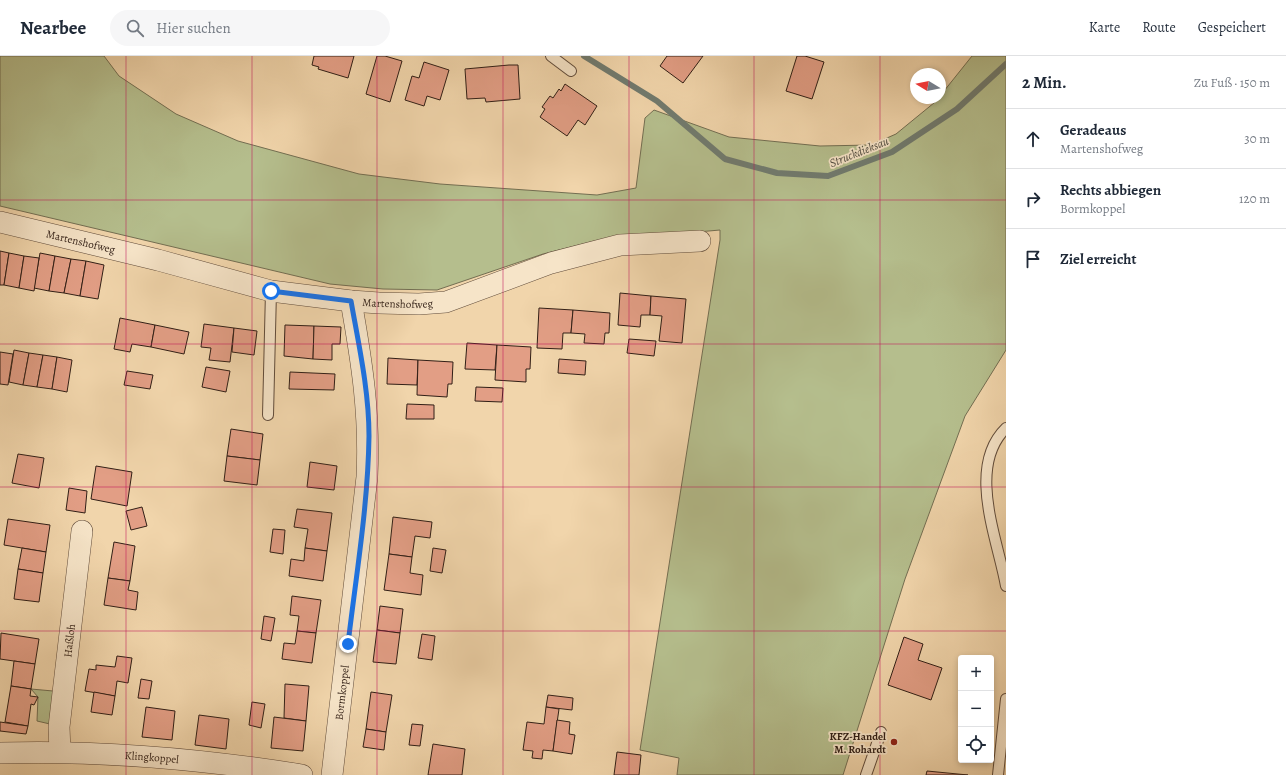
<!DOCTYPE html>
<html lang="de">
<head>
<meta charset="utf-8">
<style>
  body { margin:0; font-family:Alegreya,serif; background:#f6f6f7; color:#1f2937 }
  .controls { position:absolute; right:12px; bottom:12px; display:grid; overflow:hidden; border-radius:4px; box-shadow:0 2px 6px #0003 }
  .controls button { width:36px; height:36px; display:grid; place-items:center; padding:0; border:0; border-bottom:1px solid #e0e1e3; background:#fff; color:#1f2937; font:20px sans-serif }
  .compass { position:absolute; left:910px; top:12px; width:36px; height:36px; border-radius:50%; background:#fff; box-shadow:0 2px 6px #0003; rotate:280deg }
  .stop { position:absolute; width:12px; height:12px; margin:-9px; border:3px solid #1a73e8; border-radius:50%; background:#fff }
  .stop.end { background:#1a73e8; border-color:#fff; box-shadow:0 1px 4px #0008 }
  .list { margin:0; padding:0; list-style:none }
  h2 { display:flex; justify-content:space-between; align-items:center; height:52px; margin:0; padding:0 16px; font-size:17px }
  h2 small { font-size:13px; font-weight:400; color:#747a83 }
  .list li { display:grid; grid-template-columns:26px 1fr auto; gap:12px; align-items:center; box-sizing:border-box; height:60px; padding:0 16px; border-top:1px solid #e0e1e3 }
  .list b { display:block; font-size:15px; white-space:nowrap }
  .list p { margin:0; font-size:13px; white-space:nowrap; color:#747a83 }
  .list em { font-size:13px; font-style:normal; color:#747a83 }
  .icon { flex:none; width:22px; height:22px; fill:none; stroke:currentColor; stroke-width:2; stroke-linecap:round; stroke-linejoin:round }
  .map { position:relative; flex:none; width:1006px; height:719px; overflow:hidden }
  header { display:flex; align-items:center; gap:24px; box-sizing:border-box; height:56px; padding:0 20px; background:#fff; border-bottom:1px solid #e0e1e3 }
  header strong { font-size:19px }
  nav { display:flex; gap:22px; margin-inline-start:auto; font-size:14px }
  .search { width:280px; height:36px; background:#f6f6f7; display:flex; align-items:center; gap:10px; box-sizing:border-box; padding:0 14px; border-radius:22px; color:#747a83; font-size:15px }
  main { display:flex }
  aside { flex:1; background:#fff }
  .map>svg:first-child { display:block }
  .green { fill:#b5be8d; stroke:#736e52 }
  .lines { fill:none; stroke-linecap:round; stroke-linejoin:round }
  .stream { stroke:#717b6f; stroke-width:6 }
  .building { fill:#e29e85; stroke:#311f16 }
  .lane-casing { stroke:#614c3b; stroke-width:12 }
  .street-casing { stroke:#614c3b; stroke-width:22 }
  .lane { stroke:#f6e4c8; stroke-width:10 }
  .street { stroke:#f6e4c8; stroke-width:21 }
  .route { stroke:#1a73e8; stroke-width:5 }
  .grid { fill:none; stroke:#c2185b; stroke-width:1; stroke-opacity:0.55 }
  .poi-dot { fill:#8f2418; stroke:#f6e4c8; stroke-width:1.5 }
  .labels { text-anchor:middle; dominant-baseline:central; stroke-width:3.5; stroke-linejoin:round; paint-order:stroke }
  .street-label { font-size:11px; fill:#311f16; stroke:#f6e4c8 }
  .poi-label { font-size:11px; font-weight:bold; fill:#311f16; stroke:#f6e4c8; text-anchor:end }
  .water-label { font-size:12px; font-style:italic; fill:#514d42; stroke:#f6e4c8 }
</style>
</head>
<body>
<header>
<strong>Nearbee</strong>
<div class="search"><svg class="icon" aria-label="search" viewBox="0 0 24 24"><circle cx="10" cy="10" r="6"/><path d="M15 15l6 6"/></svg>Hier suchen</div>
<nav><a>Karte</a><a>Route</a><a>Gespeichert</a></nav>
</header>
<main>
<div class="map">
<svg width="1006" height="719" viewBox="0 0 1006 719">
  <rect width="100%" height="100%" fill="#f1d5ab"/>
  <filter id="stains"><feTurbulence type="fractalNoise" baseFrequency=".005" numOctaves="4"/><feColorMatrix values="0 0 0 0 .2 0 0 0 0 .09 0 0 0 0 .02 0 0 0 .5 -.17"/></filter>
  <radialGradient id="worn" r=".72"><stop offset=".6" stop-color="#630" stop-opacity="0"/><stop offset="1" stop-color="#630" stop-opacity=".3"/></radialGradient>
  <!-- green -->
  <g class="green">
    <path d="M0,0H104L119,20L176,58L238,85L359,118L440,128L597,139L636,132L645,62L654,54L729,81L820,90L871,89L896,78L940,42V40L972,0H1006V294L965,360L905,523L843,719H677L679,702L640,694L720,184V174L595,185L543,198L437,234L383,233L330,228L0,150Z"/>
    <path d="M31,633L53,635L50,668L37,665L38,641Z"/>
  </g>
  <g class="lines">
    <!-- stream -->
    <path class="stream" d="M584,0L657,45L725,103L777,117L828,120L892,96L957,53L1006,8"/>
  </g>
  <!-- building -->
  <g class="building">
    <path d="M314,0H354L348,22L318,13L319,11L312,9Z"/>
    <path d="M377,0H385L402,5L390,46L366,38Z"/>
    <path d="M667,0H703L683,27L660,10Z"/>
    <path d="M797,0H805L824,6L812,43L786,35Z"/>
    <path d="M424,6L449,14L440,44L427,40L424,50L405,44L412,20L419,22Z"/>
    <path d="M509,9H518L520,43L486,46L485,42L467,43L465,13Z"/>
    <path d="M565,28L597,50L585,69L578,64L567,80L540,61L545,53L542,51L550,40L553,42L559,33L561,35Z"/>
    <path d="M0,195L9,197L4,229H0Z"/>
    <path d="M9,197L24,200L19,232L4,229Z"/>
    <path d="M40,197L55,200L49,235L34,232Z"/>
    <path d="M24,200L39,202L34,235L19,232Z"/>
    <path d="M55,200L71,203L64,237L49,235Z"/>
    <path d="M71,203L86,205L80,240L64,237Z"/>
    <path d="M86,205L104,209L98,243L80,240Z"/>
    <path d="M620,237L651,240L650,259H641L640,271L618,269Z"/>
    <path d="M651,240L686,243L682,287L659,285L662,260L650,259Z"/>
    <path d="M539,252L573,254L571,277H563L562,293L537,292Z"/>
    <path d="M573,254L610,257L609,277H605L604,288L584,287L585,278L571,277Z"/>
    <path d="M120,262L155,269L151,291L132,288L130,296L114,293Z"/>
    <path d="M204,268L234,272L230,306L209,304L211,292L201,291Z"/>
    <path d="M155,269L189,276L184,298L151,291Z"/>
    <path d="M285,269L314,270L313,303L284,300Z"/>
    <path d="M314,270L341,271L340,288H332V304L313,303Z"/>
    <path d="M234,272L257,275L254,299L232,296Z"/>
    <path d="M629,283L656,285L654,300L627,297Z"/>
    <path d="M467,287L497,289L495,314L465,313Z"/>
    <path d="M497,289L531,291L530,313H526V326L495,324Z"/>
    <path d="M14,294L29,297L23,329L9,326Z"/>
    <path d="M0,296L13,298L8,329L0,328Z"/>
    <path d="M29,297L43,299L37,331L23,329Z"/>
    <path d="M43,299L57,301L52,333L37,331Z"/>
    <path d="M57,301L72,304L67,336L52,333Z"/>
    <path d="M388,302L418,304L417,329L387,328Z"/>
    <path d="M559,303L586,305L585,319L558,317Z"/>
    <path d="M418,304L453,306L452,328H448L447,341L417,339Z"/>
    <path d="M206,311L230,315L226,336L202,331Z"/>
    <path d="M127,315L153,319L150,333L124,329Z"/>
    <path d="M290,316L335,318L334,334L289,333Z"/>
    <path d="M476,331L503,332L502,346L475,345Z"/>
    <path d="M407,348L434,349V363H406Z"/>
    <path d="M231,373L263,378L260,404L227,400Z"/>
    <path d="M18,398L44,402L39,432L12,427Z"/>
    <path d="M227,400L260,404L257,429L224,425Z"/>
    <path d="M310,406L337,410L334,434L307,431Z"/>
    <path d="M96,410L132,416L127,450L91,443Z"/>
    <path d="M69,432L87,435L85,457L66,454Z"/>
    <path d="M142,451L147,470L131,474L126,455Z"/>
    <path d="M297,453L332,457L327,495L305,492L308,473L294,471Z"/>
    <path d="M393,461L432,466L430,482L415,480L412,501L389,498Z"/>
    <path d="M8,463L50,469L46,496L4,489Z"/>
    <path d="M273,473L285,474L283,498L270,496Z"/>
    <path d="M114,486L135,490L130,525L108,522Z"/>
    <path d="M22,492L46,496L43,517L18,513Z"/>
    <path d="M305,492L327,495L323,525L289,520L291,503L304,505Z"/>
    <path d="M433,492L446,494L442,517L430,515Z"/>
    <path d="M389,498L412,501L410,517L423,519L421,539L384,534Z"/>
    <path d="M18,513L43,517L39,546L14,543Z"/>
    <path d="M108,522L130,525L128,534L138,536L136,554L104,549Z"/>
    <path d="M292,540L321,544L316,577L297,575L299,560L290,559Z"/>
    <path d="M380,550L403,553L400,577L377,574Z"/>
    <path d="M264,560L275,562L271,585L261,583Z"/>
    <path d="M377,574L400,577L396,608L373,606Z"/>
    <path d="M297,575L316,577L312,607L282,603L284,587L295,588Z"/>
    <path d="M1,577L39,583L35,608L0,603Z"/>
    <path d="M422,578L435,580L432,604L418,602Z"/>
    <path d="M904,581L923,588L918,604L942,612L931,644L888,629Z"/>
    <path d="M117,600L132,602L128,627L117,625L115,640L85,635L89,613L96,614V609L115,611Z"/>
    <path d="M14,605L35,608L31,633L11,630Z"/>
    <path d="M141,623L152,625L149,643L138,642Z"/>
    <path d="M285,628L309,630L306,665L284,662Z"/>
    <path d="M11,630L31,633L30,640L38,641L34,649L31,648L28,670L5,666Z"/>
    <path d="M94,636L115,640L112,659L91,656Z"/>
    <path d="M371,636L392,639L386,676L366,673Z"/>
    <path d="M548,639L573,642L572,654L546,651Z"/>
    <path d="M252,646L265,648L261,672L249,669Z"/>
    <path d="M146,651L175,655L172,684L142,681Z"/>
    <path d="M546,651L559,653L553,695L543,694L542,703L532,702L533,695L523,694L527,666L544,668Z"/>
    <path d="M199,659L229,663L226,693L195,689Z"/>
    <path d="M274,661L306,665L303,695L271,692Z"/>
    <path d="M557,664L570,666L569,678L575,679L572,698L553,695Z"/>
    <path d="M0,666L28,670L26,678L0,675Z"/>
    <path d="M412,668L423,669L420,690L409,689Z"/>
    <path d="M366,673L386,676L384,694L363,691Z"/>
    <path d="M433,688L465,693L462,719H428Z"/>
    <path d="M617,696L641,699L639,719H614Z"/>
    <path d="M927,715L968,719H926Z"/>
  </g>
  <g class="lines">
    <!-- lane casing -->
    <g class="lane-casing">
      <g id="lane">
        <path d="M551,0L571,15"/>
        <path d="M268,359L271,235"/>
        <path d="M1006,372C966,411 998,484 1006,530"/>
        <path d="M866,719L881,676"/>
        <path d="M998,719L1006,643"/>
      </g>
    </g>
    <!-- street casing -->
    <g class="street-casing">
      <g id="street">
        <path id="s1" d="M0,166L158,204L271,235L351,245L379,247L419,248L446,246L551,207L620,189L700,185"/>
        <path id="s2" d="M60,696L59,671L82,475"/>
        <path id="s3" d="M0,697C101,694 202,703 302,719"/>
        <path id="s4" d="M332,719L367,421C370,358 362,307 351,245"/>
      </g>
    </g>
    <!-- lane -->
    <use href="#lane" class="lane"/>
    <!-- street -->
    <use href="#street" class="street"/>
  </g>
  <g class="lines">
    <!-- route -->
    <path class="route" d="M271,235L351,245C359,290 369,335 369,380C368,450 356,520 348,588"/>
  </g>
  <!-- grid -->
  <path class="grid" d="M126,0V719M252,0V719M377,0V719M503,0V719M629,0V719M754,0V719M880,0V719M0,144H1006M0,288H1006M0,431H1006M0,575H1006"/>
  <!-- markers -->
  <circle class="poi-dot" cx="894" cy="686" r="4"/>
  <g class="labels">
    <!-- street labels -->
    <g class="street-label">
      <text stroke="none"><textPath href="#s1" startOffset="83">Martenshofweg</textPath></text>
      <text stroke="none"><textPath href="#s1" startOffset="407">Martenshofweg</textPath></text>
      <text stroke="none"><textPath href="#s2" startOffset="112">Haßloh</textPath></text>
      <text stroke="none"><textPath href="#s4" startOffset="83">Bormkoppel</textPath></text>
      <text stroke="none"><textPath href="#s3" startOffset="152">Klingkoppel</textPath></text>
    </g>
    <!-- poi labels -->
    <g class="poi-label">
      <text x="886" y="680">KFZ-Handel<tspan x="886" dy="13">M. Rohardt</tspan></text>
    </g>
    <!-- water labels -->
    <g class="water-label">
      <text transform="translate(859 96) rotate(-22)">Struckdieksau</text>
    </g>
  </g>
  <rect width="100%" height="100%" filter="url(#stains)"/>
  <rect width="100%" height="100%" fill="url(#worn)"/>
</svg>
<div class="controls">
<button>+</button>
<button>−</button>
<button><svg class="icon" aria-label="locate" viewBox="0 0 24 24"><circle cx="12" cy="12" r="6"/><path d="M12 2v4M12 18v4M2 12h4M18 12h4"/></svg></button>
</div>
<svg class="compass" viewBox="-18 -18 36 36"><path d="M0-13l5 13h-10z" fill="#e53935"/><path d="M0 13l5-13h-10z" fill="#747a83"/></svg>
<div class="stop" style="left:271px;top:235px"></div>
<div class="stop end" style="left:348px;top:588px"></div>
</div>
<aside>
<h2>2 Min.<small>Zu Fuß · 150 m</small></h2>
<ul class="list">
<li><svg class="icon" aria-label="ahead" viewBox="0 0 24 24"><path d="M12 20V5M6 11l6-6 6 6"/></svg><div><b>Geradeaus</b><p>Martenshofweg</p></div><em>30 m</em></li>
<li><svg class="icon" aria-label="right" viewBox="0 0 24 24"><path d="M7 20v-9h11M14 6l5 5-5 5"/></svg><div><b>Rechts abbiegen</b><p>Bormkoppel</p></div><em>120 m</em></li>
<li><svg class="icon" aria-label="arrive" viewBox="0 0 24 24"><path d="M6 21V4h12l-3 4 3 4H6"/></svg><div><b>Ziel erreicht</b></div></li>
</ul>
</aside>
</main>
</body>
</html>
